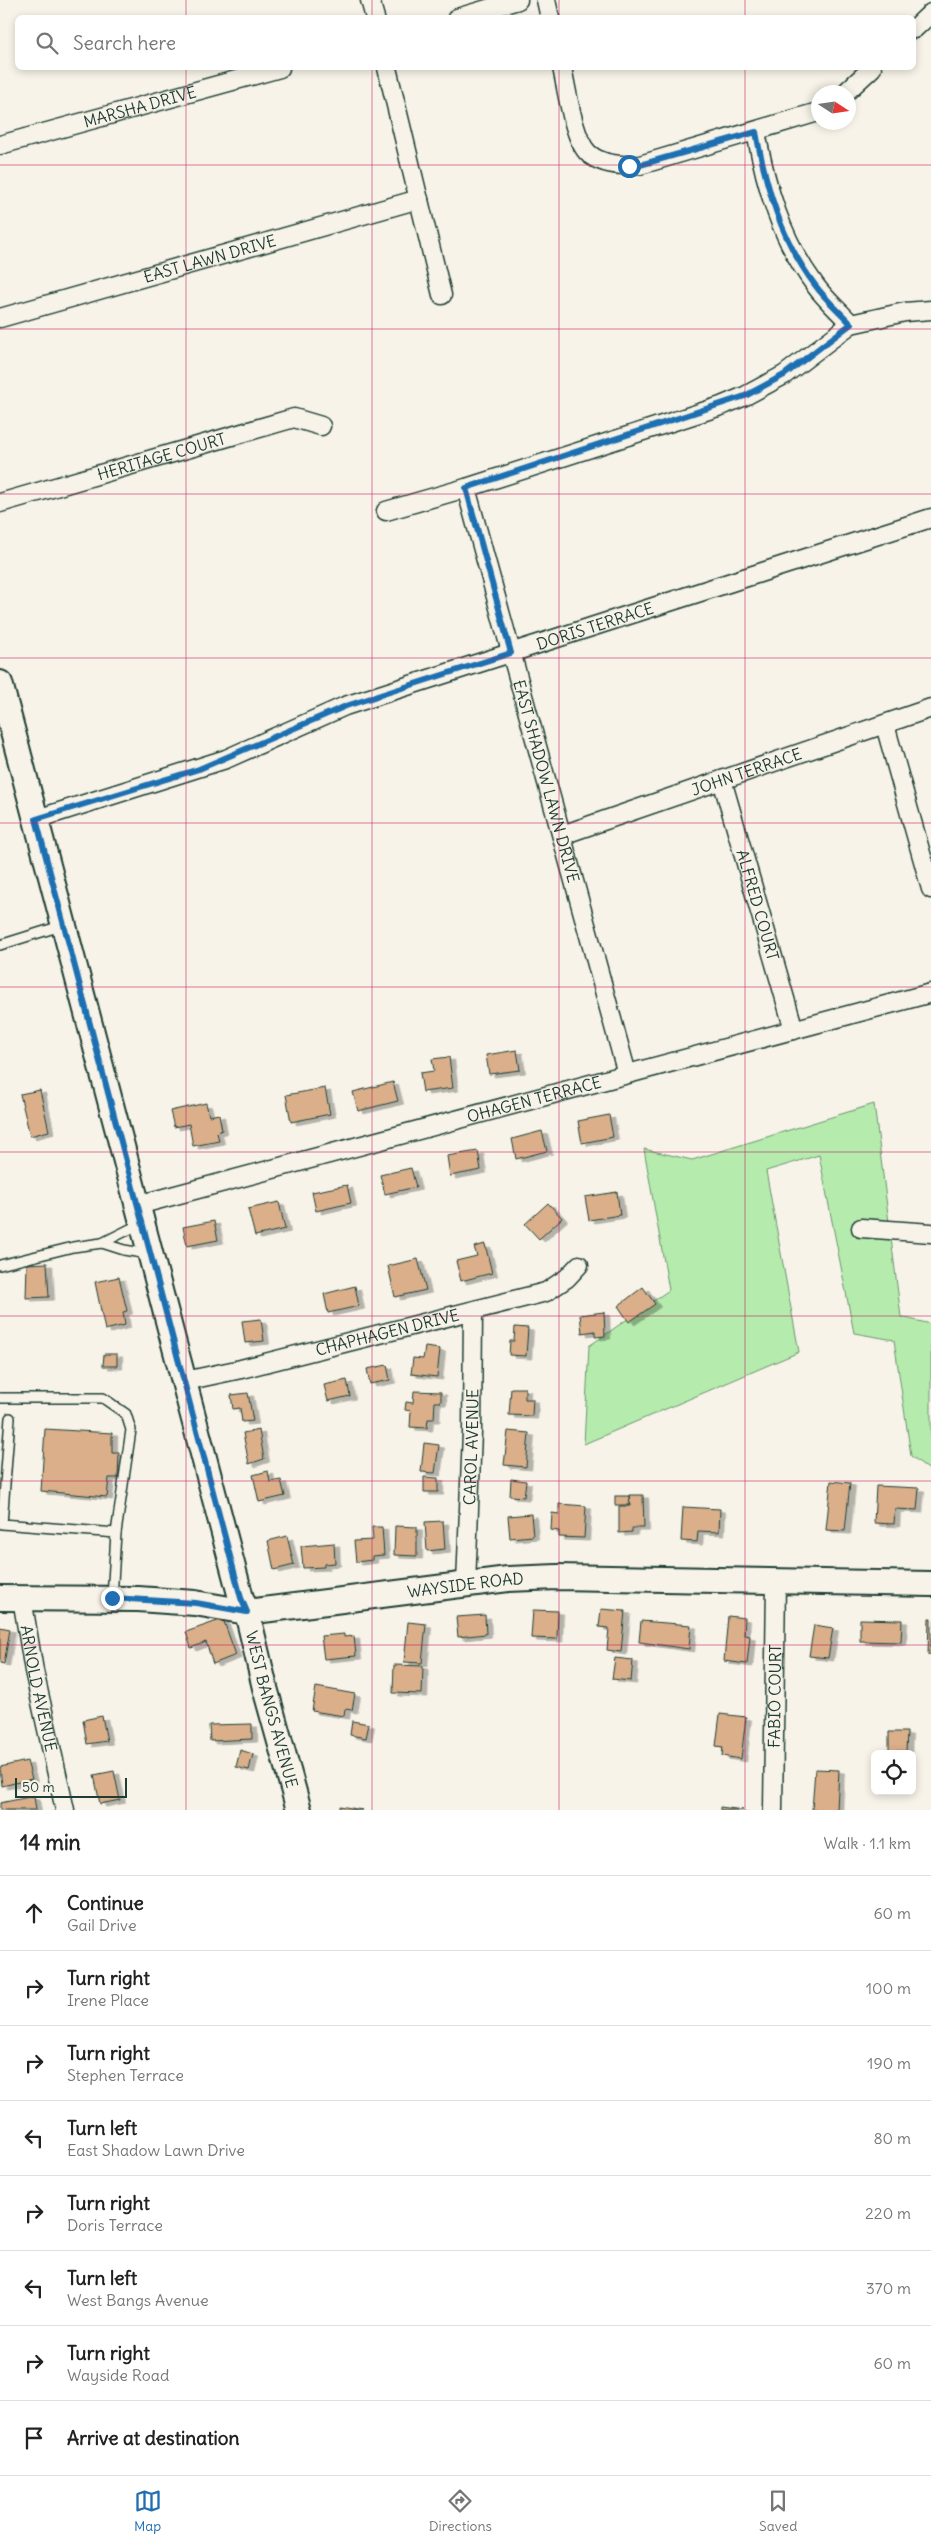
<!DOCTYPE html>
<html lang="en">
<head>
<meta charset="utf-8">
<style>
  body { margin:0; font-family:Delius,sans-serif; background:#f2f2f2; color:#222 }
  .controls { position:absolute; right:15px; bottom:15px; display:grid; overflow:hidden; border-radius:8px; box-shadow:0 2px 8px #0003 }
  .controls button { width:45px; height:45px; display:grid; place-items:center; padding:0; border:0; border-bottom:1px solid #e0e0e0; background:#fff; color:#222; font:25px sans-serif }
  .compass { position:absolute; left:811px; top:85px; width:45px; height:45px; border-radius:50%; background:#fff; box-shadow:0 2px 8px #0003; rotate:102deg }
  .scale { position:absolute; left:15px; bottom:12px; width:112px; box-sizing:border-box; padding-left:5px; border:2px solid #1f3d34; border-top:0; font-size:14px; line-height:18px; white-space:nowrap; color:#1f3d34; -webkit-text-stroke:4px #f7f3e8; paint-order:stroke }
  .stop { position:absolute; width:15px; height:15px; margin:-11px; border:4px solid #1f6fb2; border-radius:50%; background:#fff }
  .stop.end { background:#1f6fb2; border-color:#fff; box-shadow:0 1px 5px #0008 }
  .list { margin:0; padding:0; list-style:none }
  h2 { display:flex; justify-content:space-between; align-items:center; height:65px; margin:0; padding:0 20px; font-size:21px }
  h2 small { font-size:16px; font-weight:400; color:#767676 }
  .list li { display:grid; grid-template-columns:32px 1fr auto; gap:15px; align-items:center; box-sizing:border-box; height:75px; padding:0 20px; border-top:1px solid #e0e0e0 }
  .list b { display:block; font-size:19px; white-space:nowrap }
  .list p { margin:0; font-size:16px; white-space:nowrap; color:#767676 }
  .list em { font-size:16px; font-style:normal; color:#767676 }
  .icon { flex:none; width:28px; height:28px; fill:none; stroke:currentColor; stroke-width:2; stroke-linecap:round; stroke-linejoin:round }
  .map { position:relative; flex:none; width:931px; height:1810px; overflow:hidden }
  .search { position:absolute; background:#fff; box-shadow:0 2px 8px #0003; left:15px; right:15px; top:15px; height:55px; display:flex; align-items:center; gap:12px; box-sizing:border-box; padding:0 18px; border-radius:8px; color:#767676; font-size:19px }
  .sheet { height:665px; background:#fff }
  nav { display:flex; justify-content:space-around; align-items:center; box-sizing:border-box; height:70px; border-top:1px solid #e0e0e0; background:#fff; font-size:14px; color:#767676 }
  nav a { display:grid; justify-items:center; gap:2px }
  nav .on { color:#1f6fb2 }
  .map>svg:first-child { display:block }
  .green { fill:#b5ebad; stroke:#6a9470 }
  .building { fill:#daaf8a; stroke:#1f3d34; filter:url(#shadow) }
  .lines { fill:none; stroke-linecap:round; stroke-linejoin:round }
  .lane-casing { stroke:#1f3d34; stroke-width:12 }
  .street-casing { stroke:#1f3d34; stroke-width:21 }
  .secondary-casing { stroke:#1f3d34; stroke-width:28 }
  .lane { stroke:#f7f3e8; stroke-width:9 }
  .street { stroke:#f7f3e8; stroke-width:18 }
  .secondary { stroke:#f7f3e8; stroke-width:24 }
  .route { stroke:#1f6fb2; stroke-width:6 }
  .grid { fill:none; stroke:#c2185b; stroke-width:1; stroke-opacity:0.55 }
  .labels { text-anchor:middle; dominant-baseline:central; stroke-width:4; stroke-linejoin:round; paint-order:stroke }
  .street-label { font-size:16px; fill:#1f3d34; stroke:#f7f3e8 }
</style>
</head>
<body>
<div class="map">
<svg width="931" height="1810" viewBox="0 0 931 1810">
  <defs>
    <filter id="shadow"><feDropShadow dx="5.5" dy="3" stdDeviation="0" flood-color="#0004"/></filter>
  </defs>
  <rect width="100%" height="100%" fill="#f7f3e8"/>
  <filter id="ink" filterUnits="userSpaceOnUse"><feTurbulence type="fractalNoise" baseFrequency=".02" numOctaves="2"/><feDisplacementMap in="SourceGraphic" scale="10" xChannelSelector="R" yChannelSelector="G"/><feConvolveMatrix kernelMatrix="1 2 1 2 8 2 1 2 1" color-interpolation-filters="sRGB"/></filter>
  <g filter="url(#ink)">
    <!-- green -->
    <path class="green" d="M874,1104L901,1317L931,1324V1471L911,1456L894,1340L854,1333L819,1155L766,1171L799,1352L584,1444L589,1346L669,1290L644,1149L692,1160Z"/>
    <!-- building -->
    <g class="building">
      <path d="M517,1050L520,1070L489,1074L486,1055Z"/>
      <path d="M449,1057L453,1088L423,1092L420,1073L434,1071L432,1059Z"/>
      <path d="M393,1082L398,1101L358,1111L353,1092Z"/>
      <path d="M325,1088L330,1114L291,1122L286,1095Z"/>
      <path d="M40,1090L49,1131L30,1136L20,1094Z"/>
      <path d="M206,1103L209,1116L219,1114L222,1130L217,1132L219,1141L193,1146L189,1124L174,1127L170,1111Z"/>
      <path d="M609,1115L613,1137L582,1143L578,1121Z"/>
      <path d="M542,1131L547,1151L516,1159L512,1139Z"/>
      <path d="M478,1151L481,1170L450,1176L447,1156Z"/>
      <path d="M411,1168L416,1187L385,1194L380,1175Z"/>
      <path d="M347,1185L351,1203L316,1211L312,1192Z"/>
      <path d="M617,1192L620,1215L589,1220L585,1197Z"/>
      <path d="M279,1202L285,1229L255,1236L248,1209Z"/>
      <path d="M548,1203L562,1218L539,1239L525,1224Z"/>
      <path d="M214,1221L218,1240L187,1246L183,1227Z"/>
      <path d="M485,1244L492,1273L461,1281L456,1261L477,1256L474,1247Z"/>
      <path d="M418,1259L426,1290L395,1297L388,1266Z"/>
      <path d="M47,1263L49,1297L26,1298L27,1264Z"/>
      <path d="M119,1277L127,1311L123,1312L125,1325L105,1330L95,1282Z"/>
      <path d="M355,1286L359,1306L328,1313L324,1294Z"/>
      <path d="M643,1287L655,1304L629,1322L618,1306Z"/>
      <path d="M604,1312L605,1336L595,1337V1331L582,1333L580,1315Z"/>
      <path d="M261,1319L264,1341L245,1343L242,1321Z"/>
      <path d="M515,1327L528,1328L526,1356L509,1355L510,1341H514Z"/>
      <path d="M425,1347L440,1349L437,1377L411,1374L413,1358L423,1359Z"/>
      <path d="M104,1354H117V1366H103Z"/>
      <path d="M387,1365L390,1380L370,1384L367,1369Z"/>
      <path d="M347,1380L350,1396L328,1401L324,1385Z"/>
      <path d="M511,1388H525V1399H533L532,1416L509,1415Z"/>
      <path d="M414,1391L441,1392V1402H435L434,1419H428L427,1428L410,1427L411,1411L405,1410L406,1402L413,1403Z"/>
      <path d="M248,1393L253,1421L242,1422L240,1408L233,1409L231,1395Z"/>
      <path d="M45,1429L112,1433V1453H119L118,1478H109L107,1497L41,1491Z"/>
      <path d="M259,1430L264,1459L249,1464L243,1433Z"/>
      <path d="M508,1431L529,1433L526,1467L504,1465Z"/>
      <path d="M424,1443L439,1445L435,1473L421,1472Z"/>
      <path d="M268,1471L270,1482L281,1480L285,1496L259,1502L253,1475Z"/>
      <path d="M424,1477L438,1478V1492H424Z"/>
      <path d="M511,1479L526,1481L524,1497L510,1496Z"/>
      <path d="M831,1481L850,1483L845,1531L826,1530Z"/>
      <path d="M876,1486L919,1488L917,1510L895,1509L894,1524L874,1523Z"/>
      <path d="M629,1495H643L644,1528H632V1532L619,1533V1506H630Z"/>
      <rect x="615" y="1496" width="14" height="9"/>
      <path d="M559,1504L586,1506L584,1538L559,1537V1531L551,1530L552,1513L559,1514Z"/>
      <path d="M683,1507L720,1509L719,1532L698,1531L697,1542L681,1541Z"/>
      <path d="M531,1514L533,1536L510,1538L508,1516Z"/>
      <path d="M443,1521L445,1549L427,1551L425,1522Z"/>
      <path d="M395,1526L417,1527V1556L394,1555Z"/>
      <path d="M372,1527H382L384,1555L372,1556V1560L356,1562L354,1541L373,1540Z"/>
      <path d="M287,1536L294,1565L274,1570L268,1541Z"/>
      <path d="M334,1543L335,1563L324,1564V1567L303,1568L301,1546Z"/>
      <path d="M601,1609L625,1611L621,1652L607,1650L609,1628L599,1627Z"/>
      <path d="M533,1610L558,1611L557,1639L531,1638Z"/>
      <path d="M485,1615L486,1634L458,1637L456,1617Z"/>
      <path d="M728,1616L745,1618L744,1635L750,1636L747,1664L724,1661Z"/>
      <path d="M929,1618H931V1655H928Z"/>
      <path d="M223,1619L236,1655L213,1664L206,1642L191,1648L186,1632Z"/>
      <path d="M860,1619L902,1620L901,1642L860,1641Z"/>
      <path d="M641,1621L691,1625L689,1649L639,1642Z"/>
      <path d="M408,1622L426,1624L422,1663L404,1662Z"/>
      <path d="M814,1625L833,1628L828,1658L809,1656Z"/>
      <path d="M0,1627L10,1629L4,1664L0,1663Z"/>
      <path d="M344,1634V1637L354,1636L356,1656L324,1659L321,1636Z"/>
      <path d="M615,1658L633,1660L631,1681L612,1679Z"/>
      <path d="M394,1665L423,1666L422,1694L393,1693Z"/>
      <path d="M316,1687L355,1694L352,1710L345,1709L344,1716L312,1711Z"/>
      <path d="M720,1714L746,1717L741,1759L722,1756L723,1747L716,1746Z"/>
      <path d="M102,1716L107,1741L87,1744L83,1720Z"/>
      <path d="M352,1721L369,1724L366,1738L350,1735Z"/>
      <path d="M252,1724V1739L210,1741L209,1725Z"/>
      <path d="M889,1732H907L906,1751H889Z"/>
      <path d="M240,1750L253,1754L249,1770L236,1767Z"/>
      <path d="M27,1761L32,1779L2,1786L0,1767Z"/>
      <path d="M815,1769L839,1770L837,1810H812Z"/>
      <path d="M114,1771L120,1800L100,1804L94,1775Z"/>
      <path d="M34,1796L36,1810H0V1803Z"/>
      <path d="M340,1806L362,1810H340Z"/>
      <path d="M720,1807L743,1810H720Z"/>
    </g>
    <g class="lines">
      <!-- lane casing -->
      <g class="lane-casing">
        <g id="lane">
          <path d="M0,945L64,925"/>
          <path d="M102,1243L124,1250L148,1254"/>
          <path d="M0,1265L73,1247L102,1243L140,1224"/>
          <path d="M0,1398H103L126,1414L131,1430L116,1533"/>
          <path d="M10,1418L2,1524L116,1533L112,1598"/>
        </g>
      </g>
      <!-- street casing -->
      <g class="street-casing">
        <g id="street">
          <path d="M370,0L375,18"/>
          <path d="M546,0L550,18"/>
          <path d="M457,18L518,0"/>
          <path d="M914,29L931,13"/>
          <path d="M387,68L442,295"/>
          <path d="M562,68C567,89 573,138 588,153C601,165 624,166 640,165L818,112"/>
          <path d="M846,92L872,68"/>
          <path d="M756,132C766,187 781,239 815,285C825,299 839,311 851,324"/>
          <path id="s1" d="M0,145L280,68"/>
          <path id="s2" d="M0,318L419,199"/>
          <path id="s3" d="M466,488L627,1074"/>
          <path id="s4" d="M0,503L294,418L321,426"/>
          <path d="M386,511L466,488L721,406L745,396L784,375L851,324L905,312L931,310"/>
          <path d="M885,725L931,889"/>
          <path id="s5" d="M722,780L794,1030"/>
          <path id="s6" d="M37,819L226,759L345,706L931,518"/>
          <path id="s7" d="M562,835L931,708"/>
          <path id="s8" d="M138,1205L931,993"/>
          <path d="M861,1228L931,1233"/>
          <path id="s9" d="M185,1381L241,1369L546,1292L567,1278L579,1265"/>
          <path id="s10" d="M466,1585L472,1432L473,1311"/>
          <path id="s11" d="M22,1598L34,1671L65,1810"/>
          <path id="s12" d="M773,1810L776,1581"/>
        </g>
      </g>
      <!-- secondary casing -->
      <g class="secondary-casing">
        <g id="secondary">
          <path id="s13" d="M0,683L241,1598L247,1612L265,1688L299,1810"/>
          <path id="s14" d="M0,1598L138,1599L195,1603L247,1612L508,1579L557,1577L931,1584"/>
        </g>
      </g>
      <!-- lane -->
      <use href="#lane" class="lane"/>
      <!-- street -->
      <use href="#street" class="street"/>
      <!-- secondary -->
      <use href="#secondary" class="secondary"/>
    </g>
  </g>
  <g class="lines" filter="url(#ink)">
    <!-- route -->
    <path class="route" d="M112,1598L196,1603L247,1612L241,1598L36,819L199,769L346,706L511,653L466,488L745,396L784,375L851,324C839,311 825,299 815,285C781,240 766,187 756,132L640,165L629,166"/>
  </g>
  <!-- grid -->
  <path class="grid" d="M186,0V18M372,0V18M559,0V18M745,0V18M186,68V1810M372,68V1810M559,68V1810M745,68V1810M0,165H931M0,329H931M0,494H931M0,658H931M0,823H931M0,987H931M0,1152H931M0,1316H931M0,1481H931M0,1645H931"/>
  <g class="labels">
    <!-- street labels -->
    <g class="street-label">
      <text stroke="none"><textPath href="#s1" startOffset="145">MARSHA DRIVE</textPath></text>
      <text stroke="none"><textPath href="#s2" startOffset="218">EAST LAWN DRIVE</textPath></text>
      <text stroke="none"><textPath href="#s4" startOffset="168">HERITAGE COURT</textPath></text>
      <text stroke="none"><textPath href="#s6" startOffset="591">DORIS TERRACE</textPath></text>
      <text stroke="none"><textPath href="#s7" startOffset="195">JOHN TERRACE</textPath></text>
      <text stroke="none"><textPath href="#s3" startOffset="304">EAST SHADOW LAWN DRIVE</textPath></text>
      <text stroke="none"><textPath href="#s5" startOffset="130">ALFRED COURT</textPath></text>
      <text stroke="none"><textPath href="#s8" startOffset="410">OHAGEN TERRACE</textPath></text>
      <text stroke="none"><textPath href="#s9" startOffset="208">CHAPHAGEN DRIVE</textPath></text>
      <text stroke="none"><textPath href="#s10" startOffset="138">CAROL AVENUE</textPath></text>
      <text stroke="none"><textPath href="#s14" startOffset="468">WAYSIDE ROAD</textPath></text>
      <text stroke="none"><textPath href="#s11" startOffset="92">ARNOLD AVENUE</textPath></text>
      <text stroke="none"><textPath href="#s12" startOffset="114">FABIO COURT</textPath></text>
      <text stroke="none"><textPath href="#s13" startOffset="1062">WEST BANGS AVENUE</textPath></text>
    </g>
  </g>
</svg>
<div class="controls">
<button><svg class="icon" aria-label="locate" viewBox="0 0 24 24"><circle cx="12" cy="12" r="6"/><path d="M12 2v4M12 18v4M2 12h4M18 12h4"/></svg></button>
</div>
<svg class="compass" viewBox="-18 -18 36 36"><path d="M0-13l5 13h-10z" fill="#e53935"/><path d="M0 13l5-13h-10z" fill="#767676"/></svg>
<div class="scale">50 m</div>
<div class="stop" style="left:629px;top:166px"></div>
<div class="stop end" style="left:112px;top:1598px"></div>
<div class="search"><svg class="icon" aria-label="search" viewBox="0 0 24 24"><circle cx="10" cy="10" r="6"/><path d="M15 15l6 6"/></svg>Search here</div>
</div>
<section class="sheet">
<h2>14 min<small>Walk · 1.1 km</small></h2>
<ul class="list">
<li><svg class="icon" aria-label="ahead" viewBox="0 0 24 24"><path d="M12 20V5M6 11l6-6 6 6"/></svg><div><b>Continue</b><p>Gail Drive</p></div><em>60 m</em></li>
<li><svg class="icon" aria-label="right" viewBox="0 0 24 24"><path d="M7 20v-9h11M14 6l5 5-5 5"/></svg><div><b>Turn right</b><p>Irene Place</p></div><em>100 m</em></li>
<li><svg class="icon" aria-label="right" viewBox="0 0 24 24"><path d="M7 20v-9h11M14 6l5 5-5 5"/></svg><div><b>Turn right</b><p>Stephen Terrace</p></div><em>190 m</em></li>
<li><svg class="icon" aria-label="left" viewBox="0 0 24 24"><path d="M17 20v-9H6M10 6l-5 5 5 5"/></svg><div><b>Turn left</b><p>East Shadow Lawn Drive</p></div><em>80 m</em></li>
<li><svg class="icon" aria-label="right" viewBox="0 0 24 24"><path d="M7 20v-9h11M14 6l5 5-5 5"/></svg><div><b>Turn right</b><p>Doris Terrace</p></div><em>220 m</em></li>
<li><svg class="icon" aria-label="left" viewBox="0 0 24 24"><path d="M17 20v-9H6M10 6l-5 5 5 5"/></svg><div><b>Turn left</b><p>West Bangs Avenue</p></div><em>370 m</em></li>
<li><svg class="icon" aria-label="right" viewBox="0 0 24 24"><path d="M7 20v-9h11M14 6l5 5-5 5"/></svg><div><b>Turn right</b><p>Wayside Road</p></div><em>60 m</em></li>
<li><svg class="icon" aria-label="arrive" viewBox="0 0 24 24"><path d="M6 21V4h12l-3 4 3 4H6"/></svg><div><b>Arrive at destination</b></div></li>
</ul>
</section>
<nav>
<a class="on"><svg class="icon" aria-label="map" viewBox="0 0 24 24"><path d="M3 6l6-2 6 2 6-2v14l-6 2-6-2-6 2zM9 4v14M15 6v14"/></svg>Map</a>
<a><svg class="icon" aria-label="directions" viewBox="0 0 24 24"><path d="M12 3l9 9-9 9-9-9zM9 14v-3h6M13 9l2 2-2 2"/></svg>Directions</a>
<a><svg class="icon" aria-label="saved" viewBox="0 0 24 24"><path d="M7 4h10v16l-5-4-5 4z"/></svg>Saved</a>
</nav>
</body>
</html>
